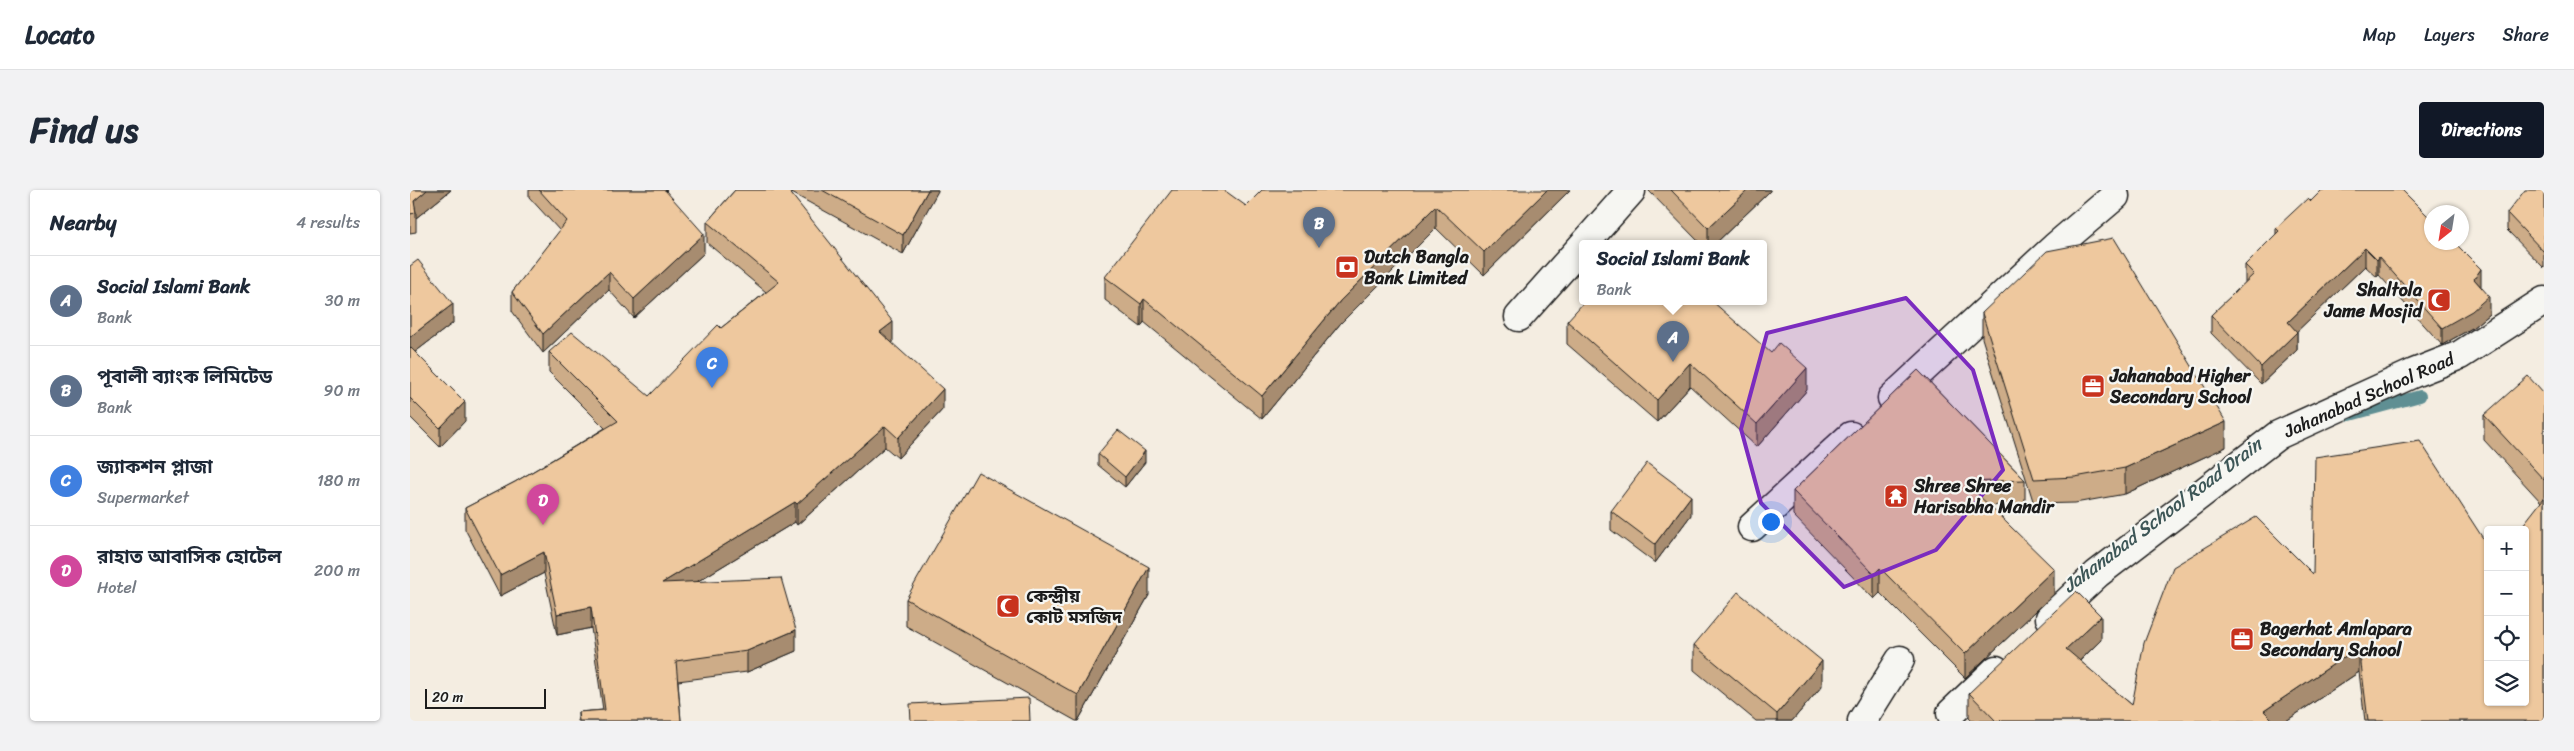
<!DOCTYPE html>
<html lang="en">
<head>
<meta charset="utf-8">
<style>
  body { margin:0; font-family:Sriracha,"Noto Sans Bengali",sans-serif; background:#f2f2f3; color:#1f2937 }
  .controls { position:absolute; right:15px; bottom:15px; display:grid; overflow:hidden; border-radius:5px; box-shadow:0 1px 4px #0004 }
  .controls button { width:45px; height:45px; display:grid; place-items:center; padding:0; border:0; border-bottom:1px solid #e0e1e3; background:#fff; color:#1f2937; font:25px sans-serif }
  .compass { position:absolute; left:2014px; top:15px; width:45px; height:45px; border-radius:50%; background:#fff; box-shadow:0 1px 4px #0004; rotate:210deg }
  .scale { position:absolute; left:15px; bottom:12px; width:121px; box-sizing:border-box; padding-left:5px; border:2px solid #1c1c1c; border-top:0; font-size:14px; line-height:18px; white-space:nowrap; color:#1c1c1c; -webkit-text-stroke:4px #f6f6f2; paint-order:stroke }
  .you { position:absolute; left:1360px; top:331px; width:18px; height:18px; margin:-12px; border:4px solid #fff; border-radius:50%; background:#1a73e8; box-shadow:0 0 0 8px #1a73e833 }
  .badge { display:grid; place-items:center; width:32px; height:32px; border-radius:50%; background:#111827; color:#fff; font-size:16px; font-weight:700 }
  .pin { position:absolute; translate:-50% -41px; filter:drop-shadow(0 1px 2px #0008) }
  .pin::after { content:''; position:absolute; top:26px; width:18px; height:15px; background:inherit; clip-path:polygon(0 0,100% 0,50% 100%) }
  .popup { position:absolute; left:1169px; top:50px; width:188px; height:65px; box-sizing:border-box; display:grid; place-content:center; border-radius:5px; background:#fff; filter:drop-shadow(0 1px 4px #0005); font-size:16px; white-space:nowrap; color:#747a83 }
  .popup b { font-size:19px; color:#1f2937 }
  .popup::after { content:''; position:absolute; left:50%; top:100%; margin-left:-10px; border:10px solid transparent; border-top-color:#fff }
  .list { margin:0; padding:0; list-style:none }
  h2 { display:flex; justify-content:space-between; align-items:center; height:65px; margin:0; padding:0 20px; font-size:21px }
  h2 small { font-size:16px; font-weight:400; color:#747a83 }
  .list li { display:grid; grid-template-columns:32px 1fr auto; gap:15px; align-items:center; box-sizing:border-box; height:90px; padding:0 20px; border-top:1px solid #e0e1e3 }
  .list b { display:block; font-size:19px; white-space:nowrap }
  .list p { margin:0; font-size:16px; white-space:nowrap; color:#747a83 }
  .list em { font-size:16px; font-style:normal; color:#747a83 }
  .icon { flex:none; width:28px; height:28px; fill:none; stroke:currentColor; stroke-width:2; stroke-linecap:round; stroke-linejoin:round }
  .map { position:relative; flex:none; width:2134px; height:531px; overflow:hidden; border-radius:5px }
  header { display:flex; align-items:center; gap:30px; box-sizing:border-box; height:70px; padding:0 25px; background:#fff; border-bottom:1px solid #e0e1e3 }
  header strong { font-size:24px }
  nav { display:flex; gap:28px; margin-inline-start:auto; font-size:18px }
  .intro { display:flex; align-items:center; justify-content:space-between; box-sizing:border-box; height:120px; padding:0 30px }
  h1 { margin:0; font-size:35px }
  .button { padding:12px 22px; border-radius:5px; background:#111827; color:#fff; font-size:18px; font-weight:700 }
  main { display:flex; gap:30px; padding:0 30px }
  aside { flex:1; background:#fff; border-radius:5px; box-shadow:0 1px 4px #0004 }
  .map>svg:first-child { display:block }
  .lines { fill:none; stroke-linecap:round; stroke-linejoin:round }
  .stream { stroke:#5f8f93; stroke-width:12 }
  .minor-casing { stroke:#1c1c1c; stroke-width:31 }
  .major-casing { stroke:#1c1c1c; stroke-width:31 }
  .minor { stroke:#f6f6f2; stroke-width:28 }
  .major { stroke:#f6f6f2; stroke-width:28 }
  .wall { fill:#cdac88; stroke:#1c1c1c }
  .shaded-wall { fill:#a78c6f; stroke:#1c1c1c }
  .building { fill:#eec89e; stroke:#1c1c1c }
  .marked { fill:#7b2cbf; fill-opacity:0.2; stroke:#7b2cbf; stroke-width:4; stroke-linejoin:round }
  .labels { text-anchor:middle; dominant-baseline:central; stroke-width:4.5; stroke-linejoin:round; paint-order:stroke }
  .poi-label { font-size:18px; font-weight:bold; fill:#1c1c1c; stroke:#f6f6f2; text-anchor:start }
  .street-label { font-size:18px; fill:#1c1c1c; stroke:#f6f6f2 }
  .water-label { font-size:19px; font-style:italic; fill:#3d5657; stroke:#f6f6f2 }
</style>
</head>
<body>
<header>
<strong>Locato</strong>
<nav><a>Map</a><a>Layers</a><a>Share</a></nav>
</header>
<div class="intro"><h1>Find us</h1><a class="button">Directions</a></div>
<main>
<aside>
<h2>Nearby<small>4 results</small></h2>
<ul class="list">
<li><span class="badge" style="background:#5c6f8a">A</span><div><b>Social Islami Bank</b><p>Bank</p></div><em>30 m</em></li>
<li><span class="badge" style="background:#5c6f8a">B</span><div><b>পূবালী ব্যাংক লিমিটেড</b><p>Bank</p></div><em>90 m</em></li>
<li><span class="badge" style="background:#3f7fe0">C</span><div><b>জ্যাকশন প্লাজা</b><p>Supermarket</p></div><em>180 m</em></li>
<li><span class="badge" style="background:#d1479c">D</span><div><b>রাহাত আবাসিক হোটেল</b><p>Hotel</p></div><em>200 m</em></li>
</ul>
</aside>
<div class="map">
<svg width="2134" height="531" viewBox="0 0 2134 531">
  <rect width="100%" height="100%" fill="#f4ede1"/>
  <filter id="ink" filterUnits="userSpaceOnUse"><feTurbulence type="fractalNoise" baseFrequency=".02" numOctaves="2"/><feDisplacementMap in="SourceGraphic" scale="10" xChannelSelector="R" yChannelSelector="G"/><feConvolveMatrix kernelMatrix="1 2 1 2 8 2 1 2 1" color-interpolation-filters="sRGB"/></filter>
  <g filter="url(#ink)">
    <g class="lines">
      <!-- stream -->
      <path class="stream" d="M1940,225L2010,206"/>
      <!-- minor casing -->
      <g class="minor-casing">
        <g id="minor">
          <path d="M1175,53L1221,1"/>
          <path d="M1109,127L1173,55"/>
          <path d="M1482,208L1645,57L1705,6"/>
          <path d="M1342,337L1441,246"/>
          <path d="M1640,428L1687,384L1868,245L2004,183L2050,165L2134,111"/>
          <path d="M1541,523L1586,480"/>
        </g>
      </g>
      <!-- major casing -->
      <g class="major-casing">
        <path id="major" d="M1452,531L1490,470"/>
      </g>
      <!-- minor -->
      <use href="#minor" class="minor"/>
      <!-- major -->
      <use href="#major" class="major"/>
    </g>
    <!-- wall -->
    <g class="wall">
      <path d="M0,0H41L6,28V42L0,43Z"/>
      <path d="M119,0H257L256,1L294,63L224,128L199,100L133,163L102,121V102L150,41L119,7Z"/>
      <path d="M325,0H528L493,64L380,2L482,153L533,219L488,268L475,257L387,335L385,332L288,391L386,461L337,482L268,491L271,531H168V522L193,520L181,438L147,445L134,383L90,406L55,339V318L105,292L195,238L139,182V162L239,206L311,138L356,102L297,53V32Z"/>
      <path d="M1160,0L1074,85L1026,38L930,134L852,229L734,132L731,137L695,110V87L836,16Z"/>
      <path d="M1238,0H1360V1L1306,53H1290Z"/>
      <path d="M2134,0V78L2097,40V23Z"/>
      <path d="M1901,11L2071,97L2079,124L2062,138L2032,155L1969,85L1967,87L1955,76L1887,141V160L1851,194L1801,143V125L1835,93V75L1866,45V38Z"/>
      <path d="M0,76L43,133L5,162L55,231L30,257L0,227Z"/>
      <path d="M1572,123L1816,257L1715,304L1665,313L1624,314L1572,148Z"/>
      <path d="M1157,131L1397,200L1347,257L1280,196L1247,232L1157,154Z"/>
      <path d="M1508,180L1615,290V314L1579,316L1644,404L1555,488L1470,403L1464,409L1383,325V301Z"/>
      <path d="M2134,204V531H1955L1949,482L1876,531H1562L1559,528V503L1691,450L1670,471L1722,515L1903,384L2078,512L2131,312L2074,250V225Z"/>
      <path d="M688,264L735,272L715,297L688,275Z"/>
      <path d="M1201,321L1281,325L1245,373L1201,340Z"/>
      <path d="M739,405L668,531H666L496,436V409Z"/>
      <path d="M1284,455L1412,496L1382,531H1346L1284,480Z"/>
    </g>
    <!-- shaded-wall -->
    <g class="shaded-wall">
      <path d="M17,0H41L6,28V23L4,11Z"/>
      <path d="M518,0H528V1L493,64V45Z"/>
      <path d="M1137,0H1160L1074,85V62Z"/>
      <path d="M1338,0H1360V1L1306,53H1298V38Z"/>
      <path d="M1026,16V38L930,134L852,229V206L930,111Z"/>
      <path d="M294,44V63L224,128V109Z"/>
      <path d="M1955,58V76L1878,150V132Z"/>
      <path d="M1969,67V85L1967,87V70Z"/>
      <path d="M2071,79V97L2064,89Z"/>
      <path d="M199,82V100L133,163V144Z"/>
      <path d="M2079,106V124L2062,138L2032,155V138Z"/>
      <path d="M734,109V132L731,137V114Z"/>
      <path d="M43,114V133L0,166V147Z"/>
      <path d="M483,132V153L470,163V142Z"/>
      <path d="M1887,142V160L1851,194V177Z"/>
      <path d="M1280,173V196L1247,232V210Z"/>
      <path d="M1397,178V200L1347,257V234Z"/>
      <path d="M533,199V219L488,268V248Z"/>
      <path d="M55,212V231L30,257V238Z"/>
      <path d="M1816,232V257L1715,304V278Z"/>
      <path d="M475,236V257L387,335V314Z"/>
      <path d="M735,261V272L715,297V287Z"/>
      <path d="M1281,306V325L1245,373V354Z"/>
      <path d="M385,312V332L252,413V393Z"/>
      <path d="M134,362V383L90,406V385Z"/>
      <path d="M739,377V405L668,531V505Z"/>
      <path d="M1470,378V403L1464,409V384Z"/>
      <path d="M1644,379V404L1555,488V464Z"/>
      <path d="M181,417V438L147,445V424Z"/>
      <path d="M1691,426V450L1656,484V459Z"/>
      <path d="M386,440V461L337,482V461Z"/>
      <path d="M1949,457V482L1876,531H1854V521Z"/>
      <path d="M1412,471V496L1382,531H1367V524Z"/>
    </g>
    <!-- building -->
    <g class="building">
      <path d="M0,0H17L4,11L6,23L0,24Z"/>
      <path d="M129,0H255L294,44L224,109L199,82L133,144L102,102L157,31Z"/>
      <path d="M325,0H378L483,132L470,142L533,199L488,248L475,236L387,314L385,312L252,393L371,388L386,440L337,461L266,471L271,531H169L168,522L195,520L181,417L147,424L134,362L90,385L55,318L105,292L208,231L139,162L162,142L239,206L308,135L311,138L369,92L297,32Z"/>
      <path d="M412,0H518L493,45Z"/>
      <path d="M762,0H814L836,16L852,0H1137L1074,62L1026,16L930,111L852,206L734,109L731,114L695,87Z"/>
      <path d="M1261,0H1338L1298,38Z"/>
      <path d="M1912,0H1992L2022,30V52H2044L2071,79L2064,89L2079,106L2062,121L2032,138L1969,67L1967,70L1955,58L1878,132L1887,142L1851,177L1801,125L1844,84L1835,75L1869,41L1866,38L1898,8L1901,11Z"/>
      <path d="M2115,0H2134V62L2097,23Z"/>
      <path d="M1704,48L1816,232L1715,278L1665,287L1624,289L1572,123L1637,61Z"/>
      <path d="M8,70L43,114L0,147V76Z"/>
      <path d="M1175,111H1302L1361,163L1369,153L1397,178L1347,234L1280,173L1247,210L1157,131Z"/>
      <path d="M0,157L55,212L30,238L0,208Z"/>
      <path d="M1508,180L1615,290L1555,292L1644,379L1555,464L1470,378L1464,384L1383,301Z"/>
      <path d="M2118,186L2134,204V290L2074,225Z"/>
      <path d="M708,240L735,261L715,287L688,264Z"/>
      <path d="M2010,251L2078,356V512H2115V340H2109L2134,308V531H1958L1949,457L1854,521L1864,531H1591L1590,530L1589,531H1586L1559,503L1666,401L1691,426L1656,459L1722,515L1734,453L1763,377L1846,327L1903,384L1905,267Z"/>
      <path d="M1237,273L1281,306L1245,354L1201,321Z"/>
      <path d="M568,282L739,377L668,505L496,409Z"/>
      <path d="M1328,402L1412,471L1367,524L1284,455Z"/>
      <path d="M619,508L620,531H501L500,514Z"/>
    </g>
  </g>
  <!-- marked area -->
  <path class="marked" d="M1496,108L1563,180L1593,280L1526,360L1434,397L1351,313L1331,239L1357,143Z"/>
  <!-- icons -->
  <defs>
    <g id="bank-square" transform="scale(1.25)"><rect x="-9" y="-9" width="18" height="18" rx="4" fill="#c8321e" stroke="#f6f6f2"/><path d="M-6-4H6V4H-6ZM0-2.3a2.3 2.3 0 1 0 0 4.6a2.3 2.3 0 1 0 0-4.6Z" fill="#fff"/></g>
    <g id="mosque-square" transform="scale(1.25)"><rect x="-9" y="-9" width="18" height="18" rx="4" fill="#c8321e" stroke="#f6f6f2"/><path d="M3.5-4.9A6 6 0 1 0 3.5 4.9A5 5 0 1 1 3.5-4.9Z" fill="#fff"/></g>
    <g id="office-square" transform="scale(1.25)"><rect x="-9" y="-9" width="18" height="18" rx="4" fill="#c8321e" stroke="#f6f6f2"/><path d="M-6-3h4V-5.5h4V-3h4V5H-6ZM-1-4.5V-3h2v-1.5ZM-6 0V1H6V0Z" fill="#fff"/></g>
    <g id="temple-square" transform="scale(1.25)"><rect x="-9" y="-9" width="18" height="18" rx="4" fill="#c8321e" stroke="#f6f6f2"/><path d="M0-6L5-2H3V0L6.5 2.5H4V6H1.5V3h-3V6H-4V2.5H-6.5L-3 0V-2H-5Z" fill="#fff"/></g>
  </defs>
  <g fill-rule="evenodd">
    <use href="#bank-square" x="937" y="77"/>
    <use href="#mosque-square" x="2029" y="110"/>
    <use href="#office-square" x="1683" y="196"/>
    <use href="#temple-square" x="1486" y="306"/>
    <use href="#mosque-square" x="598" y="416"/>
    <use href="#office-square" x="1832" y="449"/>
  </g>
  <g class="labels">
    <!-- poi labels -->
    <g class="poi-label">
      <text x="954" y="67">Dutch Bangla<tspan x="954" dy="21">Bank Limited</tspan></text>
      <text x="2012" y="100" text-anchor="end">Shaltola<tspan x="2012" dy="21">Jame Mosjid</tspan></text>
      <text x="1700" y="186">Jahanabad Higher<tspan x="1700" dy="21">Secondary School</tspan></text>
      <text x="1504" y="296">Shree Shree<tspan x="1504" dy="21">Harisabha Mandir</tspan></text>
      <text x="616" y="406">কেন্দ্রীয়<tspan x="616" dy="21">কোট মসজিদ</tspan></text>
      <text x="1850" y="439">Bagerhat Amlapara<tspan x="1850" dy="21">Secondary School</tspan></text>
    </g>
    <!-- street labels -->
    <g class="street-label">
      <text transform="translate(1959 205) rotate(-24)">Jahanabad School Road</text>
    </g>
    <!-- water labels -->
    <g class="water-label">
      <text transform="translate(1752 325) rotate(-37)">Jahanabad School Road Drain</text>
    </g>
  </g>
</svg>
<div class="controls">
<button>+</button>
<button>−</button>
<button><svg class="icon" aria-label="locate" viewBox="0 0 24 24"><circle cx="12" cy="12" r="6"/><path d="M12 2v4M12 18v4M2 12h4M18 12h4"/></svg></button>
<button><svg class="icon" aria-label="layers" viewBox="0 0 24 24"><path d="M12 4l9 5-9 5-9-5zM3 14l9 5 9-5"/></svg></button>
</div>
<svg class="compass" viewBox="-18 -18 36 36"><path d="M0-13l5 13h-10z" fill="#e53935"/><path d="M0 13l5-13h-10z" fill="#747a83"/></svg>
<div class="scale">20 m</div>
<div class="you"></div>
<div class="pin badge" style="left:1263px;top:172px;background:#5c6f8a">A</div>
<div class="popup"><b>Social Islami Bank</b>Bank</div>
<div class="pin badge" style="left:909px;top:58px;background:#5c6f8a">B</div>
<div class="pin badge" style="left:302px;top:198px;background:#3f7fe0">C</div>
<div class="pin badge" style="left:133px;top:335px;background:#d1479c">D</div>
</div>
</main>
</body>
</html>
